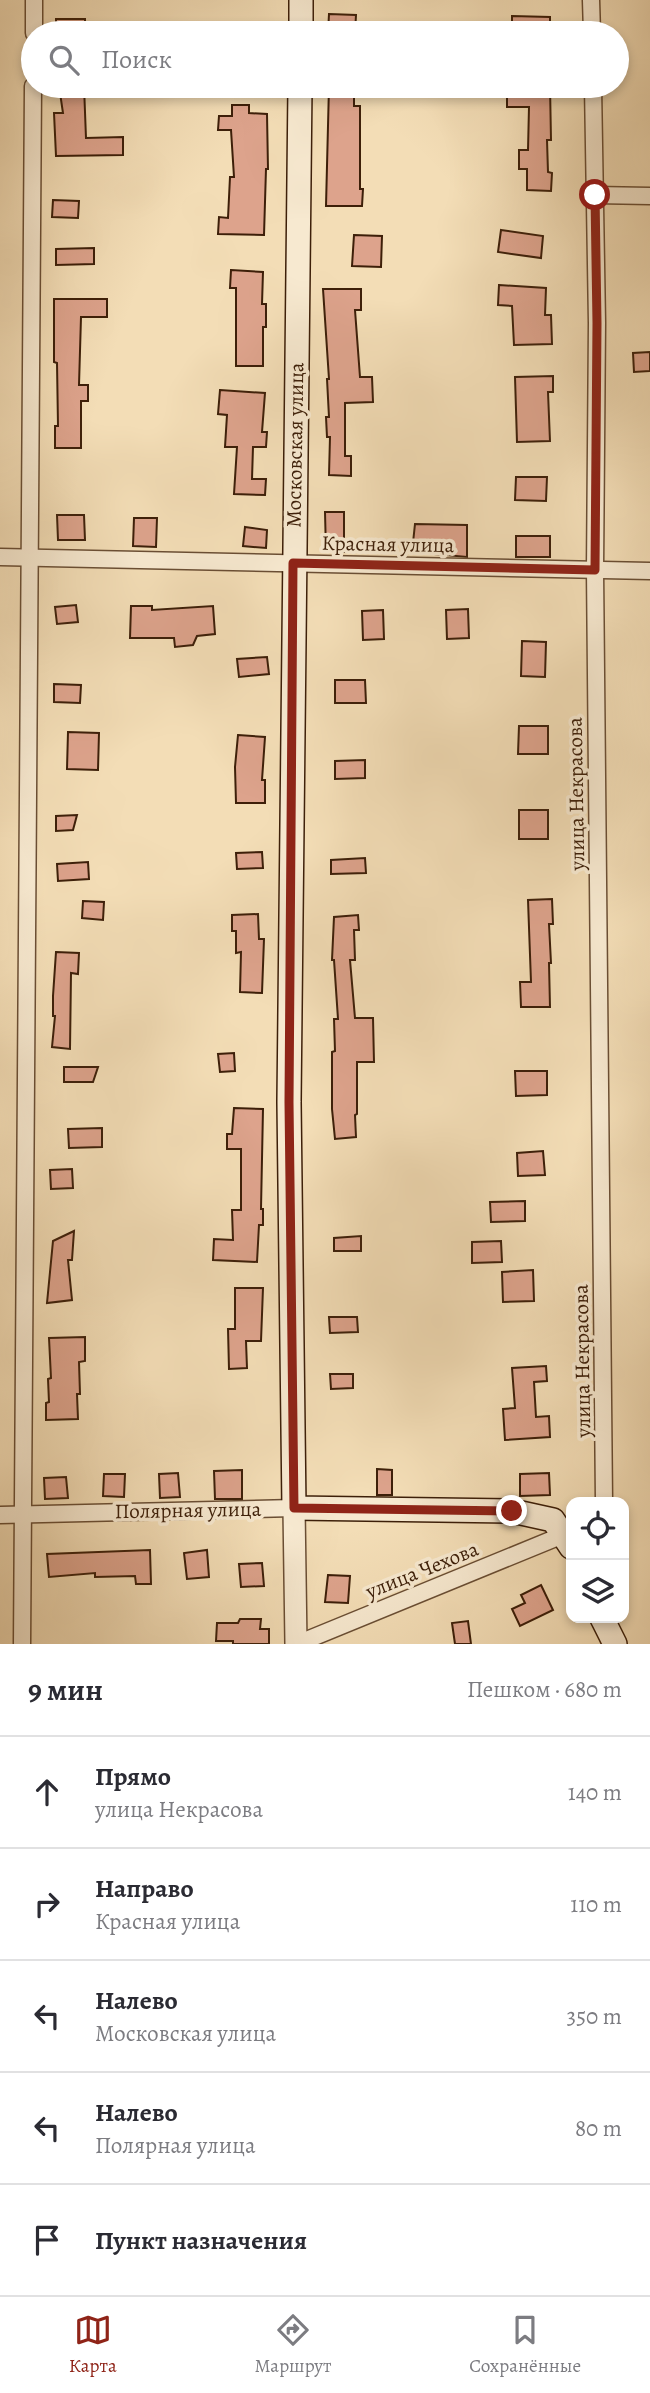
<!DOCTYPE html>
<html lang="ru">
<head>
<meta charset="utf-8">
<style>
  body { margin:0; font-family:Alegreya,serif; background:#f7f7f7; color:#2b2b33 }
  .controls { position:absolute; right:21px; bottom:21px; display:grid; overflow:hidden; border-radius:14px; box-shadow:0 4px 10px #0003 }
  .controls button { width:63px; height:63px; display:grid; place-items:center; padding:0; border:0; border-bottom:2px solid #e1e1e2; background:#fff; color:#2b2b33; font:35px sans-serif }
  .stop { position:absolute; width:21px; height:21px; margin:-16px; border:5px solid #8f2418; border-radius:50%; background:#fff }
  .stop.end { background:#8f2418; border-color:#fff; box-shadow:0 2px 7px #0008 }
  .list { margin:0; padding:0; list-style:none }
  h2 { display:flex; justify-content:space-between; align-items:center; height:91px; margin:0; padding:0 28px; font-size:30px }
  h2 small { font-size:23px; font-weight:400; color:#7c7c81 }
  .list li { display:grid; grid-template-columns:46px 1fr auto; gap:21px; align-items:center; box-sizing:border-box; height:112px; padding:0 28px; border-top:2px solid #e1e1e2 }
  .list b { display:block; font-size:26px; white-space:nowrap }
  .list p { margin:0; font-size:23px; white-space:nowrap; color:#7c7c81 }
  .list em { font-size:23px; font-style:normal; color:#7c7c81 }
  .icon { flex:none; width:38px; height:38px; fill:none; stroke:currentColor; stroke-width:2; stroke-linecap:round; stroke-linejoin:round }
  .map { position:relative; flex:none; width:650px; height:1644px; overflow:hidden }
  .search { position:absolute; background:#fff; box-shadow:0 4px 10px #0003; left:21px; right:21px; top:21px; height:77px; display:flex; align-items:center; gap:18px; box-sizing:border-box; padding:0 24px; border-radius:38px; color:#7c7c81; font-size:26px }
  .sheet { height:651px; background:#fff }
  nav { display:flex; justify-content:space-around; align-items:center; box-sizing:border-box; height:98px; border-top:2px solid #e1e1e2; background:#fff; font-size:19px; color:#7c7c81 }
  nav a { display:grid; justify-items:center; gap:4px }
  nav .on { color:#8f2418 }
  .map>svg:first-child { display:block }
  .building { fill:#dda38c; stroke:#3d1f09; stroke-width:2 }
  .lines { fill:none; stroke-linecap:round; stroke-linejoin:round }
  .minor-casing { stroke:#6a4e34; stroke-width:19 }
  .tertiary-casing { stroke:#6a4e34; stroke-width:24 }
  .secondary-casing { stroke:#3d1f09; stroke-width:26 }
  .minor { stroke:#f7e9d0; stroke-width:16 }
  .tertiary { stroke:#f7e9d0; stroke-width:21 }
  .secondary { stroke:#f7e9d0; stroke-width:23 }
  .route { stroke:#8f2418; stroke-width:9 }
  .labels { text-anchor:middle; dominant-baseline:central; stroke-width:7; stroke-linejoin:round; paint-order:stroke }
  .street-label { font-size:21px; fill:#3d1f09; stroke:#f7e9d0 }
</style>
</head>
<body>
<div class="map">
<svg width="650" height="1644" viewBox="0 0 650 1644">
  <rect width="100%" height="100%" fill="#f3ddb6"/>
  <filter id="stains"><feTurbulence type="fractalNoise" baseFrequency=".00286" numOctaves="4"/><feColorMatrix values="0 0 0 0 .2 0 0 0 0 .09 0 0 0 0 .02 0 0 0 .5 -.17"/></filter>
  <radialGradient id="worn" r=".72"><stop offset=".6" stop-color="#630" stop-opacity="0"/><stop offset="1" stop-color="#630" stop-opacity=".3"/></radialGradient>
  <!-- building -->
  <g class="building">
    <path d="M329,14L356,15L355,33H328Z"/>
    <path d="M512,16L550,17V33H512Z"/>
    <rect x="56" y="19" width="29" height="14"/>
    <path d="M59,86H84L86,138L123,137V155L56,156L54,113H63Z"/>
    <path d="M329,86H354V106H360V189H363L362,206H326Z"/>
    <path d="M507,86H550L551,140H547L548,172L552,173L551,191L527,190V169H519V150H528L529,107H507Z"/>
    <path d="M232,105H249V113L267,114L268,169H266L264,235L218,234L219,217L228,218L230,177H234L231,130H218L219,116H232Z"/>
    <path d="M53,200L79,201L78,218L52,217Z"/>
    <path d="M501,230L543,236L541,258L498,252Z"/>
    <path d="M354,235L382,236L381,267L352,266Z"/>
    <path d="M94,248V264L56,265V249Z"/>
    <path d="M231,270L263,272L262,304H266V327H263V366H236V288H230Z"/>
    <path d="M499,285L546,288L545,315H551L552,344L514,345L512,306L498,305Z"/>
    <path d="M323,289H361V310H355L360,377H372L373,402L345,403V456H351V476L329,475L330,437H327L326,417H329L327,379H329Z"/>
    <path d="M54,299H107V317H81L79,385H88V401H81V448H55V426H58L57,363L54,362Z"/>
    <path d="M650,352V371L634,372L633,353Z"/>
    <path d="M553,376V392H548L550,441L517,442L515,377Z"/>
    <path d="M220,390L265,393L262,432H267L266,447H253L252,479H266L265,495L234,494L237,447H225L227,415L218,414Z"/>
    <path d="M516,477H547L546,501L515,500Z"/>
    <path d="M325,512H344V552H326Z"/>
    <path d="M57,515H84L85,540H58Z"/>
    <path d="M134,518H157L156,547L133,546Z"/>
    <path d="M415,524L467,525V557L412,552Z"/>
    <path d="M245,527L267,530L266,548L243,546Z"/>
    <rect x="516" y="536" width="34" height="21"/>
    <path d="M76,605L78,622L57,624L55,607Z"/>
    <path d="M131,606H152V610L213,606L215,634L197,636L193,645L175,647L174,638H130Z"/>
    <path d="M468,609L469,638L447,639L446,610Z"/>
    <path d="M383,610L384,639L363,640L362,611Z"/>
    <path d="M522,641L546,642L545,677L521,676Z"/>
    <path d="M267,657L269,674L239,677L237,659Z"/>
    <path d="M335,680H365L366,703H335Z"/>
    <path d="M54,684L81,685L80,703L54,702Z"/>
    <path d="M519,726H548V754H518Z"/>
    <path d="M68,732L99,733L98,770L67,769Z"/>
    <path d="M238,735L265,737L262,780H265V803H236L235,767Z"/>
    <path d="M365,760V778L335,779V761Z"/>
    <rect x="519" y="810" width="29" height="29"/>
    <path d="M77,815L73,830L56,831V816Z"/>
    <path d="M262,852L263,868L237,869L236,853Z"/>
    <path d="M365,858L366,873L331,874V860Z"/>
    <path d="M88,862L89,879L58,881L57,864Z"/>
    <path d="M552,899L553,924H549L551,963H549L550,1007H521L520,982H531L528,900Z"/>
    <path d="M83,901L104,902L103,920L82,918Z"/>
    <path d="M258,914L259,939H264L262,993L240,992L241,952L236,953V931H232V915Z"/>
    <path d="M358,915L359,930H354L355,960H350L355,1018H373L374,1062H357V1114L355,1115L356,1137L335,1139L332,1109V1052L335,1051L334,1019H338L334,960H332L334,917Z"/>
    <path d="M56,952L79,953L78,974L71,973L70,1049L52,1047L55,1016H53V996Z"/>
    <path d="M234,1053L235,1071L220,1072L218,1054Z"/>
    <path d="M64,1067H98L93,1082H64Z"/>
    <path d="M515,1071H547V1095L516,1096Z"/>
    <path d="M234,1108L263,1109L261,1209H263V1225H259L257,1262L213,1260L214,1239L233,1240L232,1210H241V1149H227V1134H232Z"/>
    <path d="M102,1128V1147L69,1148L68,1129Z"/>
    <path d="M543,1151L545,1175L518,1176L517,1153Z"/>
    <path d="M72,1169L73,1188L51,1189L50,1170Z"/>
    <path d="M525,1201V1221L491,1222L490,1202Z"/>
    <path d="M74,1231L72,1260H68L72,1300L47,1303L53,1241Z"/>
    <path d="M361,1236V1251H334V1238Z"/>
    <path d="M501,1241L502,1262L472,1263V1242Z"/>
    <path d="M533,1270L534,1301L503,1302L502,1272Z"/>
    <path d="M235,1288H263L261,1341H246L247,1368L229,1369L228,1329H235Z"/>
    <path d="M329,1317H357L358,1332L330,1333Z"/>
    <path d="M85,1337V1361L79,1362L80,1394H77L78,1419L46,1420V1403L49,1402L48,1379L51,1378L49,1338Z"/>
    <path d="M546,1366L547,1381L534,1382L536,1417L549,1416L550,1437L505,1440L503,1409L515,1408L512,1368Z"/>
    <path d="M330,1374H353V1388L331,1389Z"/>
    <path d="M377,1469L392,1470V1495H377Z"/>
    <path d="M242,1470V1499H215L214,1471Z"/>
    <path d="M178,1473L180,1497L160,1498L159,1474Z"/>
    <path d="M549,1473L550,1495L520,1496V1474Z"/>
    <path d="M104,1474H125L124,1497L103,1496Z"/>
    <path d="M66,1477L68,1498L45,1499L44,1478Z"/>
    <path d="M150,1550L151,1584H136L135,1576L95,1577V1573L49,1577L47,1554Z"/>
    <path d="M207,1550L209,1577L187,1579L184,1553Z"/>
    <path d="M262,1563L264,1586L241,1587L239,1564Z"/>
    <path d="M328,1575L350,1576L348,1603L325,1602Z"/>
    <path d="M541,1585L553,1610L520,1626L512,1609L525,1603L521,1595Z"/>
    <path d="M240,1619H261L260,1629H269V1644H233V1641H216L217,1623H238Z"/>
    <path d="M468,1621L471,1644H455L452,1623Z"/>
  </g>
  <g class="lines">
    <!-- minor casing -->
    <g class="minor-casing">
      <g id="minor">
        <path d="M591,0L592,33"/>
        <path d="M34,33V0"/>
        <path d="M593,86L597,323L595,570L604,1502"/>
        <path d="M595,195L650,196"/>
        <path d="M0,557L650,571"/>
        <path d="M0,1515L294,1508"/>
        <path d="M22,1644L33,86"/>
        <path d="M297,1644L563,1535"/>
      </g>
    </g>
    <!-- tertiary casing -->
    <g class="tertiary-casing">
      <path id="tertiary" d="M294,1508L296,1644"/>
    </g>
    <!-- secondary casing -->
    <g class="secondary-casing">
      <g id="secondary">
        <path d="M301,33V0"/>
        <path d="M300,86L289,1102L294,1508L512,1511L553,1520L571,1547"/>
        <path d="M602,1618L615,1644"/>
      </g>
    </g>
    <!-- minor -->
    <use href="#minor" class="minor"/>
    <!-- tertiary -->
    <use href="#tertiary" class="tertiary"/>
    <!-- secondary -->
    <use href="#secondary" class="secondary"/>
  </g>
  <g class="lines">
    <!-- route -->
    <path class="route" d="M512,1511L294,1508L289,1102L293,563L595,570L597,323L595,195"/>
  </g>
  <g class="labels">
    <!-- street labels -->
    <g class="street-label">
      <text transform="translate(295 445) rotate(-89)">Московская улица</text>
      <text transform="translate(388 544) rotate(1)">Красная улица</text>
      <text transform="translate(576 794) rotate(-91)">улица Некрасова</text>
      <text transform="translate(582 1361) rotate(-91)">улица Некрасова</text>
      <text transform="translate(188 1510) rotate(-1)">Полярная улица</text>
      <text transform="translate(422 1570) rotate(-22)">улица Чехова</text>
    </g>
  </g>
  <rect width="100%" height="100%" filter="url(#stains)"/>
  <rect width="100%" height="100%" fill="url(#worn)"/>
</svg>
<div class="controls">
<button><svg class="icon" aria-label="locate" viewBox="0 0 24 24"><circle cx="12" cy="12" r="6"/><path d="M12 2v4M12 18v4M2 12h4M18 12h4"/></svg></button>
<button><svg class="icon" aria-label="layers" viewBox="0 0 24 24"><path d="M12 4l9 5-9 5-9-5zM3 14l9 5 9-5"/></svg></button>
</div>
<div class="stop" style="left:595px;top:195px"></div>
<div class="stop end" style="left:512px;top:1511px"></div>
<div class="search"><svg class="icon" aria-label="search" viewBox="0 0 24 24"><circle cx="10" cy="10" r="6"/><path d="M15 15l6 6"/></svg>Поиск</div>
</div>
<section class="sheet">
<h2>9 мин<small>Пешком · 680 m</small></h2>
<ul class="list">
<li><svg class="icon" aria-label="ahead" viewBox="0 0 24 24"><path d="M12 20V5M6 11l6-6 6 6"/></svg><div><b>Прямо</b><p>улица Некрасова</p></div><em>140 m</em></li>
<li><svg class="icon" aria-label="right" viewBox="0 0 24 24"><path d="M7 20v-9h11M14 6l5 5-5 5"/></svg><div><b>Направо</b><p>Красная улица</p></div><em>110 m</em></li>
<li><svg class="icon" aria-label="left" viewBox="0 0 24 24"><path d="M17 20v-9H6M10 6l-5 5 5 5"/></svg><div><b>Налево</b><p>Московская улица</p></div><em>350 m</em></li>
<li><svg class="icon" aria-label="left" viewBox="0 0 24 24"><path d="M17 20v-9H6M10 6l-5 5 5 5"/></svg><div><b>Налево</b><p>Полярная улица</p></div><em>80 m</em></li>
<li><svg class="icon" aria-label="arrive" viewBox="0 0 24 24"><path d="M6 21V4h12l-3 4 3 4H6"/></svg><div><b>Пункт назначения</b></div></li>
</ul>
</section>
<nav>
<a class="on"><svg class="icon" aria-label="map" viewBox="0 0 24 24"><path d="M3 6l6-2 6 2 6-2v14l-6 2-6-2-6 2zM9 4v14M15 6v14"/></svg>Карта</a>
<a><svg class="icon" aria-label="directions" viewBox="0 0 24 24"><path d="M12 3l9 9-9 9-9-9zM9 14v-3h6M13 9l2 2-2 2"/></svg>Маршрут</a>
<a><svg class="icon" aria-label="saved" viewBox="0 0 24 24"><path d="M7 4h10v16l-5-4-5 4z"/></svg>Сохранённые</a>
</nav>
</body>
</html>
